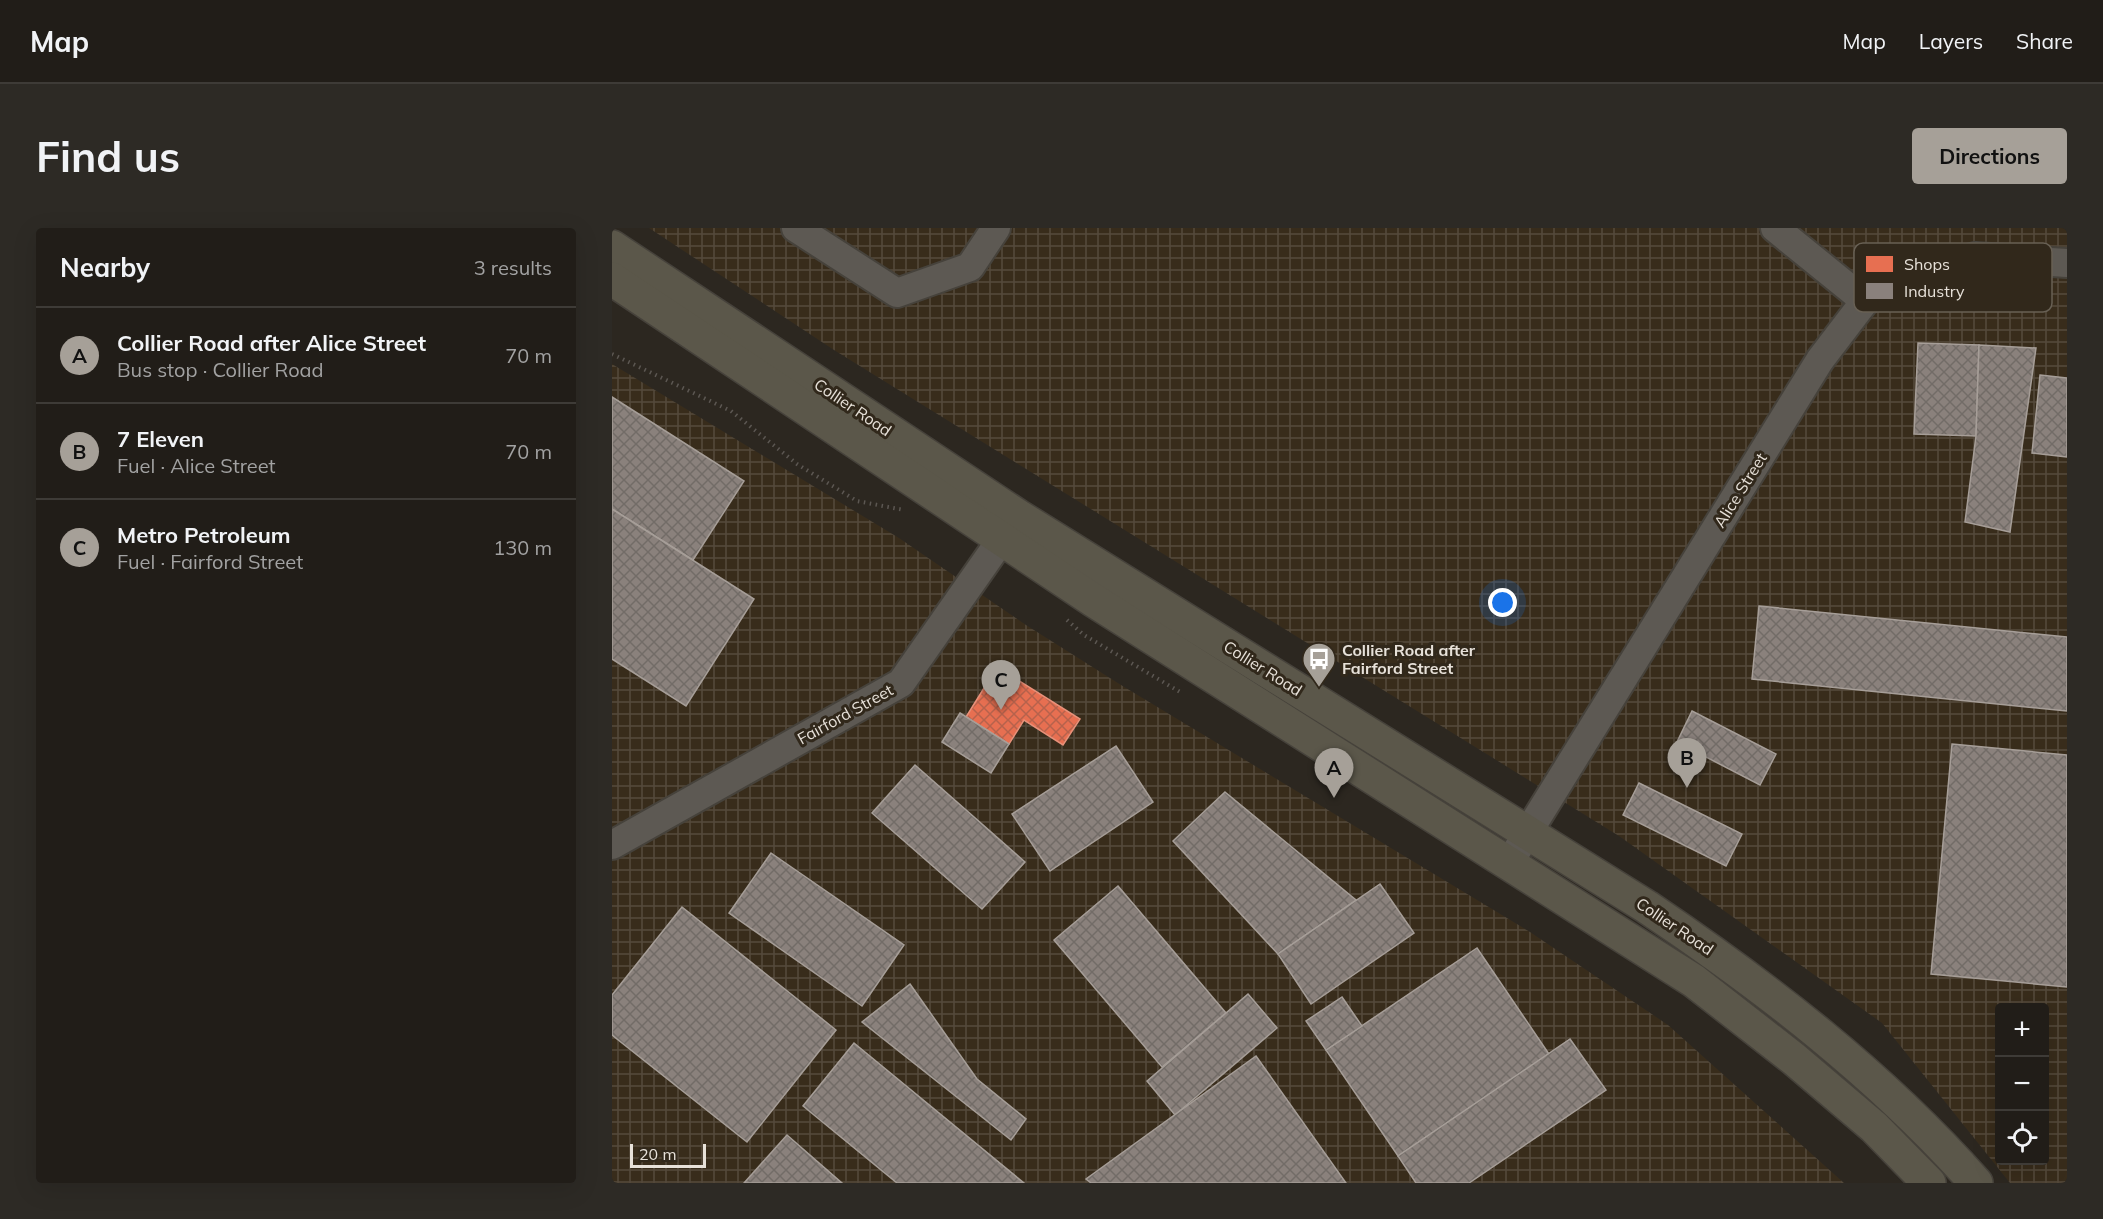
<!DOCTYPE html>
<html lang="en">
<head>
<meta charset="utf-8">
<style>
  body { margin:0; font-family:Mulish,sans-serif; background:#2d2a25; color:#f1f3f6 }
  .controls { position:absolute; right:18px; bottom:18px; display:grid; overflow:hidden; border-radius:6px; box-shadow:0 6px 24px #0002 }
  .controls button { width:54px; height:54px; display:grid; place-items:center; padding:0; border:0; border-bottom:2px solid #3e3b37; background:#211d18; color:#f1f3f6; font:30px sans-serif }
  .scale { position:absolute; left:18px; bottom:15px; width:76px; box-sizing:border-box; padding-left:6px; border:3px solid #e7e1d9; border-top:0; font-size:16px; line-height:21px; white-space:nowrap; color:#e7e1d9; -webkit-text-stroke:4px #31281b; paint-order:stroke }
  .you { position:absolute; left:891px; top:375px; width:21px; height:21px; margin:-15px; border:4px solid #fff; border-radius:50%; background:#1a73e8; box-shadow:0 0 0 9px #1a73e833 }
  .badge { display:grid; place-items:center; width:39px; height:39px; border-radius:50%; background:#a6a098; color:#111; font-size:20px; font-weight:700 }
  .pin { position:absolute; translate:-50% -50px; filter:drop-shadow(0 2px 3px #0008) }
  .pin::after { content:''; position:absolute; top:32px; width:21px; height:18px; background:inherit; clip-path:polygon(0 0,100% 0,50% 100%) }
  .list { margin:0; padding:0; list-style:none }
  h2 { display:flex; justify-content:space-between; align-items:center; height:78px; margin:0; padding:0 24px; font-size:26px }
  h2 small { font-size:20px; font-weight:400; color:#a2a2a2 }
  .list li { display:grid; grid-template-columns:39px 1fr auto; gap:18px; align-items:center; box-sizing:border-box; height:96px; padding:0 24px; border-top:2px solid #3e3b37 }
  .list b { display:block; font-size:22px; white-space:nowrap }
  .list p { margin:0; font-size:20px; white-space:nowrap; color:#a2a2a2 }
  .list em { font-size:20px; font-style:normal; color:#a2a2a2 }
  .icon { flex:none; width:33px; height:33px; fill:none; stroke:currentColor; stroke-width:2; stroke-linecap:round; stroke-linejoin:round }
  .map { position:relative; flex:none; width:1455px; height:955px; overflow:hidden; border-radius:6px }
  header { display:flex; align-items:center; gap:36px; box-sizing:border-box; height:84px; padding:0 30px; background:#211d18; border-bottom:2px solid #3e3b37 }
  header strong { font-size:28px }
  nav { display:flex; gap:33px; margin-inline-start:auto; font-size:21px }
  .intro { display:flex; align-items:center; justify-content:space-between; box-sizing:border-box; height:144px; padding:0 36px }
  h1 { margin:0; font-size:42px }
  .button { padding:15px 27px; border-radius:6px; background:#a6a098; color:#111; font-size:21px; font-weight:700 }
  main { display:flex; gap:36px; padding:0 36px }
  aside { flex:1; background:#211d18; border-radius:6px; box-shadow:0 6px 24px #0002 }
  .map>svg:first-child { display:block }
  .industrial { fill:url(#industrial-grid); fill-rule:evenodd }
  .shops { fill:url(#shops-cross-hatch); stroke:#e7917a; stroke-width:1.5 }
  .industry { fill:url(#industry-cross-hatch); stroke:#a69e98; stroke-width:1.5 }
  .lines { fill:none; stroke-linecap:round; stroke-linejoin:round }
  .minor-casing { stroke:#46423b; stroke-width:32 }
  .major-casing { stroke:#46423b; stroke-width:36 }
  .path { stroke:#5c5752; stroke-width:4; stroke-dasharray:1.5 4.5; stroke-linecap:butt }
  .minor { stroke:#5d5953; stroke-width:28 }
  .major { stroke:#5b574a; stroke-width:33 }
  .labels { text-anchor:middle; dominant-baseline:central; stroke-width:6; stroke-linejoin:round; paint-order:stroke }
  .street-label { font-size:16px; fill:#e7e1d9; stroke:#31281b }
  .poi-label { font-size:16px; font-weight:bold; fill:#e7e1d9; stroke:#31281b; text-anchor:start }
  .key { fill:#31281b; stroke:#686054; stroke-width:1.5 }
  .key-label { font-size:16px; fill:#e7e1d9 }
</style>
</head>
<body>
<header>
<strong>Map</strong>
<nav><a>Map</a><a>Layers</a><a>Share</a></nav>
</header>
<div class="intro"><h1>Find us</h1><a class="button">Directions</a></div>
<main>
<aside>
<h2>Nearby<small>3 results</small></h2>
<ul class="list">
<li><span class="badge">A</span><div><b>Collier Road after Alice Street</b><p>Bus stop · Collier Road</p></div><em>70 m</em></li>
<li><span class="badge">B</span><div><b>7 Eleven</b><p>Fuel · Alice Street</p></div><em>70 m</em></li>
<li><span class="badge">C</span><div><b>Metro Petroleum</b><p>Fuel · Fairford Street</p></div><em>130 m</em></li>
</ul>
</aside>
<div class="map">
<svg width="1455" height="955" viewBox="0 0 1455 955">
  <defs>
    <pattern id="industrial-grid" width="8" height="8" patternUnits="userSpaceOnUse" patternTransform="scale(1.5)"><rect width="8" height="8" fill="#382c1b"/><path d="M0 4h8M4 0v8" fill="none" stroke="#554a3c"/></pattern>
    <pattern id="shops-cross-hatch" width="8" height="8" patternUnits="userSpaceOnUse" patternTransform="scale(1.5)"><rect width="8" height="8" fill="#e76f51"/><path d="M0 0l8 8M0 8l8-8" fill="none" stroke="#b6624c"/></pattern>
    <pattern id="industry-cross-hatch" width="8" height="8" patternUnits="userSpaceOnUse" patternTransform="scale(1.5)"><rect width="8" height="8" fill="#8a817c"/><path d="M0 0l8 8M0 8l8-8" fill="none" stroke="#726c67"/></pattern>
  </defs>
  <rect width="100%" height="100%" fill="#2c2720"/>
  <!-- industrial -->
  <g class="industrial">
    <path d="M37,0H1455V955H1398L1270,795L1007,608L222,122ZM1388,780H1432V932H1388Z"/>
    <path d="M0,136L287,310L414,397L509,457L918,704L1056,797L1232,955H0Z"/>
  </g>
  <!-- shops -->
  <path class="shops" d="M385,439L468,491L451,517L412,492L397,516L354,489Z"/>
  <!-- industry -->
  <g class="industry">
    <path d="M1306,115L1367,117L1364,208L1302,206Z"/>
    <path d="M1367,117L1424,120L1398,304L1353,294L1364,208Z"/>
    <path d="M1428,147L1455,150V229L1420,225Z"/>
    <path d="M0,169L132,253L81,332L0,281Z"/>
    <path d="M0,281L142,371L74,478L0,431Z"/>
    <path d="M1147,378L1455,409V483L1140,451Z"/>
    <path d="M1080,483L1164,526L1148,557L1065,514Z"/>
    <path d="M348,485L397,516L379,545L330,514Z"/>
    <path d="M1340,516L1455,527V759L1319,746Z"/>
    <path d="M504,518L541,574L438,643L400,586Z"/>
    <path d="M303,537L413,634L370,681L260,585Z"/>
    <path d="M1027,555L1130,606L1114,638L1011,587Z"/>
    <path d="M613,564L744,672L666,726L561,613Z"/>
    <path d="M159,625L292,717L250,778L117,685Z"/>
    <path d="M768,656L802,705L699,776L666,726Z"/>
    <path d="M506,658L614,785L550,839L442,712Z"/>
    <path d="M70,679L224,802L135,914L0,807V767Z"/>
    <path d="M865,720L937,826L786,928L714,822Z"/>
    <path d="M298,756L365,851L414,891L399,912L250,794Z"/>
    <path d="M636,766L665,800L563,887L535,853Z"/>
    <path d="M730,769L750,798L714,822L694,793Z"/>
    <path d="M958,811L994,862L857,955H804L786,928Z"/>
    <path d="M242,815L412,955H285L191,878Z"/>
    <path d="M644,828L734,955H479L474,951Z"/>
    <path d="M175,907L230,955H132Z"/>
  </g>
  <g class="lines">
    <!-- minor casing -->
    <g class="minor-casing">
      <g id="minor">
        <path d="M184,0L285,65L358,39L384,0"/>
        <path d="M1163,0L1253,73"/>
        <path d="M0,617L289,455L403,292"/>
        <path d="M897,635L1208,132L1253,73L1305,46L1363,29L1455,35"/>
      </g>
    </g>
    <!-- major casing -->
    <g class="major-casing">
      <g id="major">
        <path d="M0,19L406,288L1035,679C1155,760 1268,847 1364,955"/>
        <path d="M0,51L481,372L1082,753L1182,831L1262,899L1317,955"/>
      </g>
    </g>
    <!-- path -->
    <g class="path">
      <path d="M0,126L119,183L185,236L245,273L292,282"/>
      <path d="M455,392L472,407L568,464"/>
    </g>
    <!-- minor -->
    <use href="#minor" class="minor"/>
    <!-- major -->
    <use href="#major" class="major"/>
  </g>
  <!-- icons -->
  <defs>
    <g id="bus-pin" transform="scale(1.725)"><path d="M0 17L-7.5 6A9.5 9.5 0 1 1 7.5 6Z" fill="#a6a098" stroke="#31281b"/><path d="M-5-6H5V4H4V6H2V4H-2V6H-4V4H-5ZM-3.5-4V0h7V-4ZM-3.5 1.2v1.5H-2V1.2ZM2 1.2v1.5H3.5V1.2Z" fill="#fff"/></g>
  </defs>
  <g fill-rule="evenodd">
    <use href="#bus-pin" x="707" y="431"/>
  </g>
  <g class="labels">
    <!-- street labels -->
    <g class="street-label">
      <text transform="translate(241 179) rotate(34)">Collier Road</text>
      <text transform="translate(1128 262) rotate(-58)">Alice Street</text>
      <text transform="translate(651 440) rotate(32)">Collier Road</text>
      <text transform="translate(233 486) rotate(-29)">Fairford Street</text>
      <text transform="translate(1063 698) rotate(34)">Collier Road</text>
    </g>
    <!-- poi labels -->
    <g class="poi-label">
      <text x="730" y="422">Collier Road after<tspan x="730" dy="18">Fairford Street</tspan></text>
    </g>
  </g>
  <!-- legend -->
  <rect x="1242" y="15" width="198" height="69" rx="9" class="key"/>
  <rect x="1254" y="28" width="27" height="16" fill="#e76f51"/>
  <rect x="1254" y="55" width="27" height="16" fill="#8a817c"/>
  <g class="key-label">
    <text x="1292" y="42">Shops</text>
    <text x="1292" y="69">Industry</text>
  </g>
</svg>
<div class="controls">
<button>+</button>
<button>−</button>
<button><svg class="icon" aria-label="locate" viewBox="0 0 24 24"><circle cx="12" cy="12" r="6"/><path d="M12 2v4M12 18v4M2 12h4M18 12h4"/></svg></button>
</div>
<div class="scale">20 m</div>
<div class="you"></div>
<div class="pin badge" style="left:722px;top:570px">A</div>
<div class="pin badge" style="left:1075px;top:560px">B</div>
<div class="pin badge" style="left:389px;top:482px">C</div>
</div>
</main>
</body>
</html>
